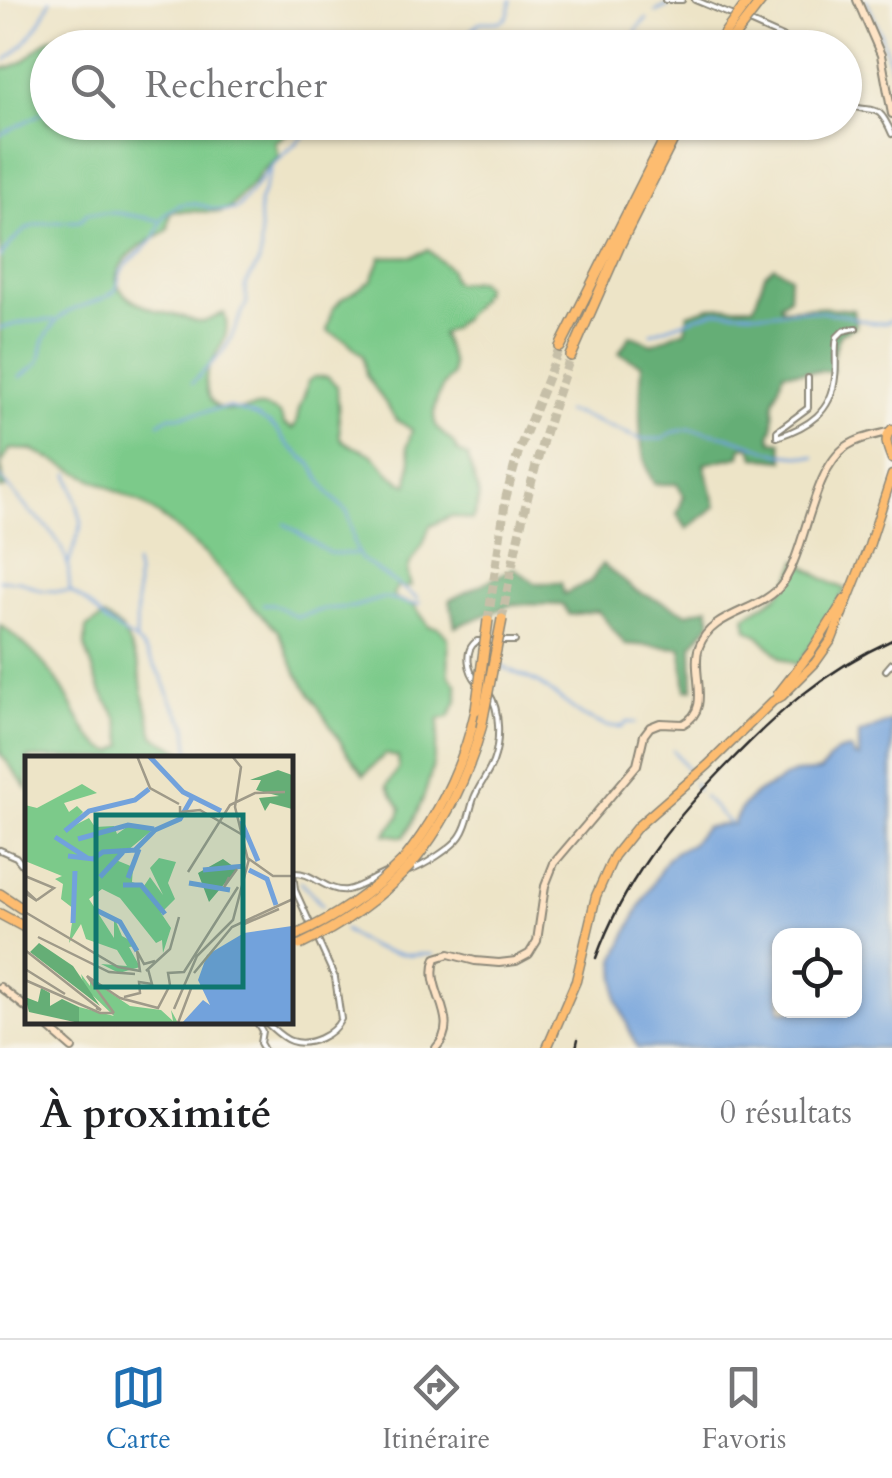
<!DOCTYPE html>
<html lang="fr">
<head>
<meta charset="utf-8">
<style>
  body { margin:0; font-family:Cardo,serif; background:#f6f6f6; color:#202124 }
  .controls { position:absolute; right:30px; bottom:30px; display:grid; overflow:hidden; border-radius:20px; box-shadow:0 2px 8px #0004 }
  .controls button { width:90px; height:90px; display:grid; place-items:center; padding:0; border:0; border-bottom:2px solid #e0e0e0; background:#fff; color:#202124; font:50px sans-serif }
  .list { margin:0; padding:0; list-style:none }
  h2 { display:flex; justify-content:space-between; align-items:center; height:130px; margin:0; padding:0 40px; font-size:42px }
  h2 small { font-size:32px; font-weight:400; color:#757577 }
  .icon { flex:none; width:55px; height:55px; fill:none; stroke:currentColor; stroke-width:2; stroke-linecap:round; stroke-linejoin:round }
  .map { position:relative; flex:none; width:892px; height:1048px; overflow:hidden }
  .search { position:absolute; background:#fff; box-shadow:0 2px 8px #0004; left:30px; right:30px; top:30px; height:110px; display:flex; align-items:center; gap:25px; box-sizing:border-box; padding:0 35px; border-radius:55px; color:#757577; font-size:38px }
  .sheet { height:290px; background:#fff }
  nav { display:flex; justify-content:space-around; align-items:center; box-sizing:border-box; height:140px; border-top:2px solid #e0e0e0; background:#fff; font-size:28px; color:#757577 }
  nav a { display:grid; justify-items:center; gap:5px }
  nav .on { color:#1f6fb2 }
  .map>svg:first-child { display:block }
  .green { fill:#7cca8a; stroke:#547a5a; stroke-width:2.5 }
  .forest { fill:#65ae76; stroke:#486c50; stroke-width:2.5 }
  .water { fill:#72a2dc; stroke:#4e6684; stroke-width:2.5; fill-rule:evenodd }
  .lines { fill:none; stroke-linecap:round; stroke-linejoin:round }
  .stream { stroke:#72a2dc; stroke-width:2.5 }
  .highway-tunnel { stroke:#c6bfa8; stroke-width:9; stroke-dasharray:9 4.5; stroke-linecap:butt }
  .street-casing { stroke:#8c8879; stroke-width:8 }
  .secondary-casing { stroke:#8c8879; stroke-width:10 }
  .primary-casing { stroke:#8c8879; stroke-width:11 }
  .highway-casing { stroke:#8c8879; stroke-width:12 }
  .street { stroke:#fff; stroke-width:4 }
  .secondary { stroke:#fee4c6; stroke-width:6 }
  .primary { stroke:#fdbc70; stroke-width:8 }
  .highway { stroke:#fdbc70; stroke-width:9 }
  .rail { stroke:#2b2b2b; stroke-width:2.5 }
  .highway-bridge-casing { stroke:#8c8879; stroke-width:12; stroke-linecap:butt }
  .highway-bridge { stroke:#fdbc70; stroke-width:9 }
  .inset-river { fill:none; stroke:#72a2dc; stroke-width:5 }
  .inset-road { fill:none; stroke:#9f9a89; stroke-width:2.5 }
  .view { fill:#0f766e; fill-opacity:0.15; stroke:#0f766e; stroke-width:5 }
  .inset-edge { fill:none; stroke:#2b2b2b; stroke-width:5 }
</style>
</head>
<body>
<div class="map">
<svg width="892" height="1048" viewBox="0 0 892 1048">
  <rect width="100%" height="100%" fill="#f7f3e8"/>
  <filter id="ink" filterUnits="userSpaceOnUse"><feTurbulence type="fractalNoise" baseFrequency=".01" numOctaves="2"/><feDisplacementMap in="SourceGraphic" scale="20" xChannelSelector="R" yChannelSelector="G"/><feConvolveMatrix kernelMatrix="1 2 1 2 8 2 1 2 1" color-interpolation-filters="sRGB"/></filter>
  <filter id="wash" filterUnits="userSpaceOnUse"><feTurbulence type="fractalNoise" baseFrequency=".0048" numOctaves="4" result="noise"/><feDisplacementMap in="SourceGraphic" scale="40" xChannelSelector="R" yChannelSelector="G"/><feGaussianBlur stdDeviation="2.25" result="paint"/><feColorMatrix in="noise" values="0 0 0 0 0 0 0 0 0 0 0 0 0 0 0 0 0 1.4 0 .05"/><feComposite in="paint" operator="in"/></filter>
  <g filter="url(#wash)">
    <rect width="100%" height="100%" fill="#ede4c7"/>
    <!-- green -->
    <g class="green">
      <path d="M60,36L75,47L48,48V122L300,123L275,142L279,156L261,172L255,181L231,207L221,212L175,211L170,214L168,230C151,240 129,250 119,269C105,299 161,313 179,316C187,317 195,323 202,322C209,321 218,315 224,313C237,348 196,359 208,395C215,416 241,410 257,407C265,406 273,410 280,414L284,424L293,429C298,422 297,417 299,409C303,398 306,394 308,381L314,377H328L337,386L340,438C349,447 358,447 369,453C386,463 385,476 408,485L411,459L407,447L412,430L397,420L366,375L363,356L347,341L327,331L333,309L342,299L372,280L381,257L413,256L428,250L450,269L452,279L455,283L479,281L484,286C482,301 455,329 441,334L452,362V375C441,386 428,410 437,427C443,437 453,438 457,451L468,457C472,485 487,489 472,520L451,516L430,526C427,532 426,538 423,544C413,562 403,563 411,586L404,588L398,586L393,594L397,600L414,605L429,626L439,628L448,638L449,675L457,685V701L449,717L439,719C437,760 426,801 404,837L385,834L399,817L401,808L387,786L399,768L398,757L385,754L364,775L347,752L296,672L278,631L257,611L205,554L171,524L141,503L32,450L10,449L1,465L5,488L0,489V69C35,65 36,39 60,36Z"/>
      <path d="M798,560C813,573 827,583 846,589L821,632L798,665L781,658L758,635L747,629L745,616C778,596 783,598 798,560Z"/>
      <path d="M104,617L122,629L139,666L142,689L154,736L195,758H28L27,788L0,753V625C23,641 45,663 61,686C75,707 87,747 114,752L124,745L118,719L100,690L85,646L86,628Z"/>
    </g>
    <!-- forest -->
    <g class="forest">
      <path d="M774,266L790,276L789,297L780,304L782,309L818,307L853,310L856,326L840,334L832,357L833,371L784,372L774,400L773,428L770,435L772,441L781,442L784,460L755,457L750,446L742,447L740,456L704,464L716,506L687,529L677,514L684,496L677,484H654C635,450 640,404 642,365L619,353L630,335L652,344L685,330L688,314L710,307L754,306L765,274Z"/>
      <path d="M602,564L636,591L687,613L708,607L711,622L692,645L693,689L686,690L681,648L625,644L598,611L569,615L563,605L513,604L455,627L450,600L514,568L535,583H561L564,594L591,581Z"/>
    </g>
    <!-- water -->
    <path class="water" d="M892,721V1048H637L617,1000L615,960L637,912L666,860L675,852L692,843L705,827L733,824C741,804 754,793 772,785C780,781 787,775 795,773C804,772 812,773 820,771C833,758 829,751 851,749L854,756L859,758V734ZM780,936H854V1011H780Z"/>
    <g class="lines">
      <!-- stream -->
      <g class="stream">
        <path d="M866,0L878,27"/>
        <path d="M655,12L668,6"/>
        <path d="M879,29L892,71"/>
        <path d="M451,48L480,22C502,22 509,25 511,0"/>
        <path d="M628,48L639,26L647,19"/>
        <path d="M6,60C27,43 42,25 50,0"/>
        <path d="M0,135L48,110"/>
        <path d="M0,257C30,218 35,224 80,221L87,213H118L158,220"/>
        <path d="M0,328L25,322L55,320"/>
        <path d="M651,333L715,311L770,313L800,310L839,314L874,323H885L892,320"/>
        <path d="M20,377C25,373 34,368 38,363C42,357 41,347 44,340C47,334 57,320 62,316C75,305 109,301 116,289C119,284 118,279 120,274C127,260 142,252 152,241C162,229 157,218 172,209C194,194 216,217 238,208L272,165L304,136L314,122"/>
        <path d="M192,383L221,354L229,342L247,302L245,286L259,262L261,254L259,203L271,170"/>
        <path d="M566,412L577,414L640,439H663L674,432L690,429L727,436L780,454L814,457"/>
        <path d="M159,423L170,416H181L228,407L256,416L268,423L277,430L288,445L310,463L330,495L348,513L355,546L361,559L418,599"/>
        <path d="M69,474L82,523L68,566L70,590"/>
        <path d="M0,477L30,512C48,524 62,544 68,565"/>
        <path d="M285,524L329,553L356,554"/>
        <path d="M135,564L137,574L136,640"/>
        <path d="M0,580L20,581L40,590L71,592L86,602L106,622L136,641L143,648L162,677L172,702L187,726L190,758"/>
        <path d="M263,604H273L297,617L324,609L353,607L383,598L413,604L420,603"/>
        <path d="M498,665L539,683L583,716L606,726L622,727L627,722L636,723"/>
        <path d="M673,750L691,774"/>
        <path d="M694,783L697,790"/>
        <path d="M704,797L730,824"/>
        <path d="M301,882L322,905"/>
        <path d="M344,930C367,947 378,952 407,955C416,956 423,953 432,955"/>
      </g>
    </g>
  </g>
  <g filter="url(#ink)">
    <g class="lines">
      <!-- highway-tunnel -->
      <g class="highway-tunnel">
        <path d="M502,619C518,529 539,442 571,356"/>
        <path d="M488,620L506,497L519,450L560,347"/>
      </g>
      <!-- street casing -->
      <g class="street-casing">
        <g id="street">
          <path d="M665,0H682"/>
          <path d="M695,0L736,17"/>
          <path d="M749,22L787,39L798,48"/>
          <path d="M844,103C873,117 876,97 892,134"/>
          <path d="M808,378V408L777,431V437C808,427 832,412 835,377C837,364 834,350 837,337L843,331L856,328"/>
          <path d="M886,670L892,663"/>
          <path d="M478,683C468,672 463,650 477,641H515"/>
          <path d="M0,850L16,857L28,872"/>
          <path d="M409,871C422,867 454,847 461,835C468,825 470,809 474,798C479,785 488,775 493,762C500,743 501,711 489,693"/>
          <path d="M293,873C312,871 327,893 347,890C359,888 373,878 385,873"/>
          <path d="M290,894V905"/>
          <path d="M256,1021L262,1031L260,1043L263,1048"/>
          <path d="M264,1021C272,1027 281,1038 291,1041C309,1047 333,1035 341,1019L335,978L295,890L293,873"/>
        </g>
      </g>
      <!-- secondary casing -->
      <g class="secondary-casing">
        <g id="secondary">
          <path d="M857,0L881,55L892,114"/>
          <path d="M0,987L28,1009"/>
          <path d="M41,1021L72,1048"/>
          <path d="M436,1048C463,1018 423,990 436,958L449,954L475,961L499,963L516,961L529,954L537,941L545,886L554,863L637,765L644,735L650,727L660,723L683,724C713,709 690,672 699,647C711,611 763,612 783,583C807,547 812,470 847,446C860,437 877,435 891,431"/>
        </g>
      </g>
      <!-- primary casing -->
      <g class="primary-casing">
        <g id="primary">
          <path d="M892,429C882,438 888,448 892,459"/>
          <path d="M778,694L811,652L845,599"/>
          <path d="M547,1048L576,981L596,896L614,856L638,826L708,765L773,701L782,696L815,663L832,639L869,546L892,475"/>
        </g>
      </g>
      <!-- highway casing -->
      <g class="highway-casing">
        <g id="highway">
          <path d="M560,347L673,122"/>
          <path d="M571,356L620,245L682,122"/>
          <path d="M403,861C440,815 463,767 476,710"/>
          <path d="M411,865C445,823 467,780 481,728"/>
          <path d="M0,894L21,908"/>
          <path d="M0,914L28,929"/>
        </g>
      </g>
      <!-- street -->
      <use href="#street" class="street"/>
      <!-- secondary -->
      <use href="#secondary" class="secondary"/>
      <!-- primary -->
      <use href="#primary" class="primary"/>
      <!-- highway -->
      <use href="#highway" class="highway"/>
      <!-- rail -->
      <g class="rail">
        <path d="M596,958C623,884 669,825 723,769C777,713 820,673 892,640"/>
        <path d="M576,1048L578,1039"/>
      </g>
      <!-- highway-bridge casing -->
      <g class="highway-bridge-casing">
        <g id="highway-bridge">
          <path d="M714,48L749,0"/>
          <path d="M725,48L762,0"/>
          <path d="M476,710L488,620"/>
          <path d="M481,728L502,619"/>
          <path d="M294,936C335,918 371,893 403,861"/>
          <path d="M300,945C343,925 379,899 411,865"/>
        </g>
      </g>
      <!-- highway-bridge -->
      <use href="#highway-bridge" class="highway-bridge"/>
    </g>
  </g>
  <!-- overview -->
  <g transform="translate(25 756)">
    <rect width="268" height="268" fill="#ede4c7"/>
    <path d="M57,28L72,37L39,47L44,56L52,50L58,56L44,72L64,62L70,71L89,70L92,78L106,68L126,75L91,104L108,111L107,126L119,130L125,121L138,139L125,112L134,102L151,106L143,127L150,143L136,157L146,172L138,197L137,184L131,187L95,142L77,133L64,143L89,182V161L97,180L110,187L111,190L104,191L115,211L94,217L76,208L102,210L92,194L61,183L56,168L44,187L49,153L36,143L38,128L30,123L37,120L0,105V49L12,52ZM56,218L65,230V223L105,250L136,254L148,265L146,254L153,267H54V251L89,260L59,231Z" fill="#7cca8a"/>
    <path d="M253,14L267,19V53L245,47L240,55L234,42L254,40L231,34L236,24H225ZM198,103L212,113L184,146L173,117ZM14,187L48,210L75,250L5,196ZM16,232L25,237V250L37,243L54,251V267L4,256L0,241L13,246Z" fill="#65ae76"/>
    <path d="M267,170V267H157L178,244L185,249L173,224L182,199L219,177Z" fill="#72a2dc"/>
    <path class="inset-river" d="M124,0L158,36L196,55M216,65L233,105M40,75L64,55L110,44L124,33M30,81L64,103M53,83L103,69L129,73M43,100L68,103L78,96L110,94L130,74L155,63L167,42M178,114L220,110M224,114L242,123L251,149M75,121L98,96M103,122L114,93M164,127L205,134M98,129H116L140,158M71,154L95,166L112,195M48,167L50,115"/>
    <path class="inset-road" d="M112,0L125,32L154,48M207,0L216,11L210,51L223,104M155,50V56L175,54L216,78M163,116L205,49L230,37L260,36M0,120L29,132L12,144M204,121L199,131L212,113M0,134L12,145L0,137M0,156L93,211L115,215L112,195L119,208L130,205M217,169L254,153M13,181L84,216L110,218M0,194L76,254L71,252M0,213L40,238M121,215L145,193L154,161M169,217L207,171L268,143M0,224L75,257H89M99,241L115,237L114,226L127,228L123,213M149,253L172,200L208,164L224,103L248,120H268M89,257L62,220L95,242L133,252L145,229L143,217L159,216L213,131M153,267L167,230"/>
    <path class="view" d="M71,59H218V231H71Z"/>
    <rect width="268" height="268" class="inset-edge"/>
  </g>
</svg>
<div class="controls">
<button><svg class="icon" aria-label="locate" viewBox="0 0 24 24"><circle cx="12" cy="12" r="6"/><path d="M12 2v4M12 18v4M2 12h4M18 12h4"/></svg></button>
</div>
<div class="search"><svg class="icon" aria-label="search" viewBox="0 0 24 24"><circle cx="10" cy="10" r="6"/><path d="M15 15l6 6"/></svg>Rechercher</div>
</div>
<section class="sheet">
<h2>À proximité<small>0 résultats</small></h2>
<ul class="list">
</ul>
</section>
<nav>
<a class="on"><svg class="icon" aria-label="map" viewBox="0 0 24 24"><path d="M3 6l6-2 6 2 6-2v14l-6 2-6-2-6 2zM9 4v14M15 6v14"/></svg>Carte</a>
<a><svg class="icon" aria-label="directions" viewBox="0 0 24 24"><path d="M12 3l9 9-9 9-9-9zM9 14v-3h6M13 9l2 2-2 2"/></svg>Itinéraire</a>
<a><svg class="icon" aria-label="saved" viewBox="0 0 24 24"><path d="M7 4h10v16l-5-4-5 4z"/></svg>Favoris</a>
</nav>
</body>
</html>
